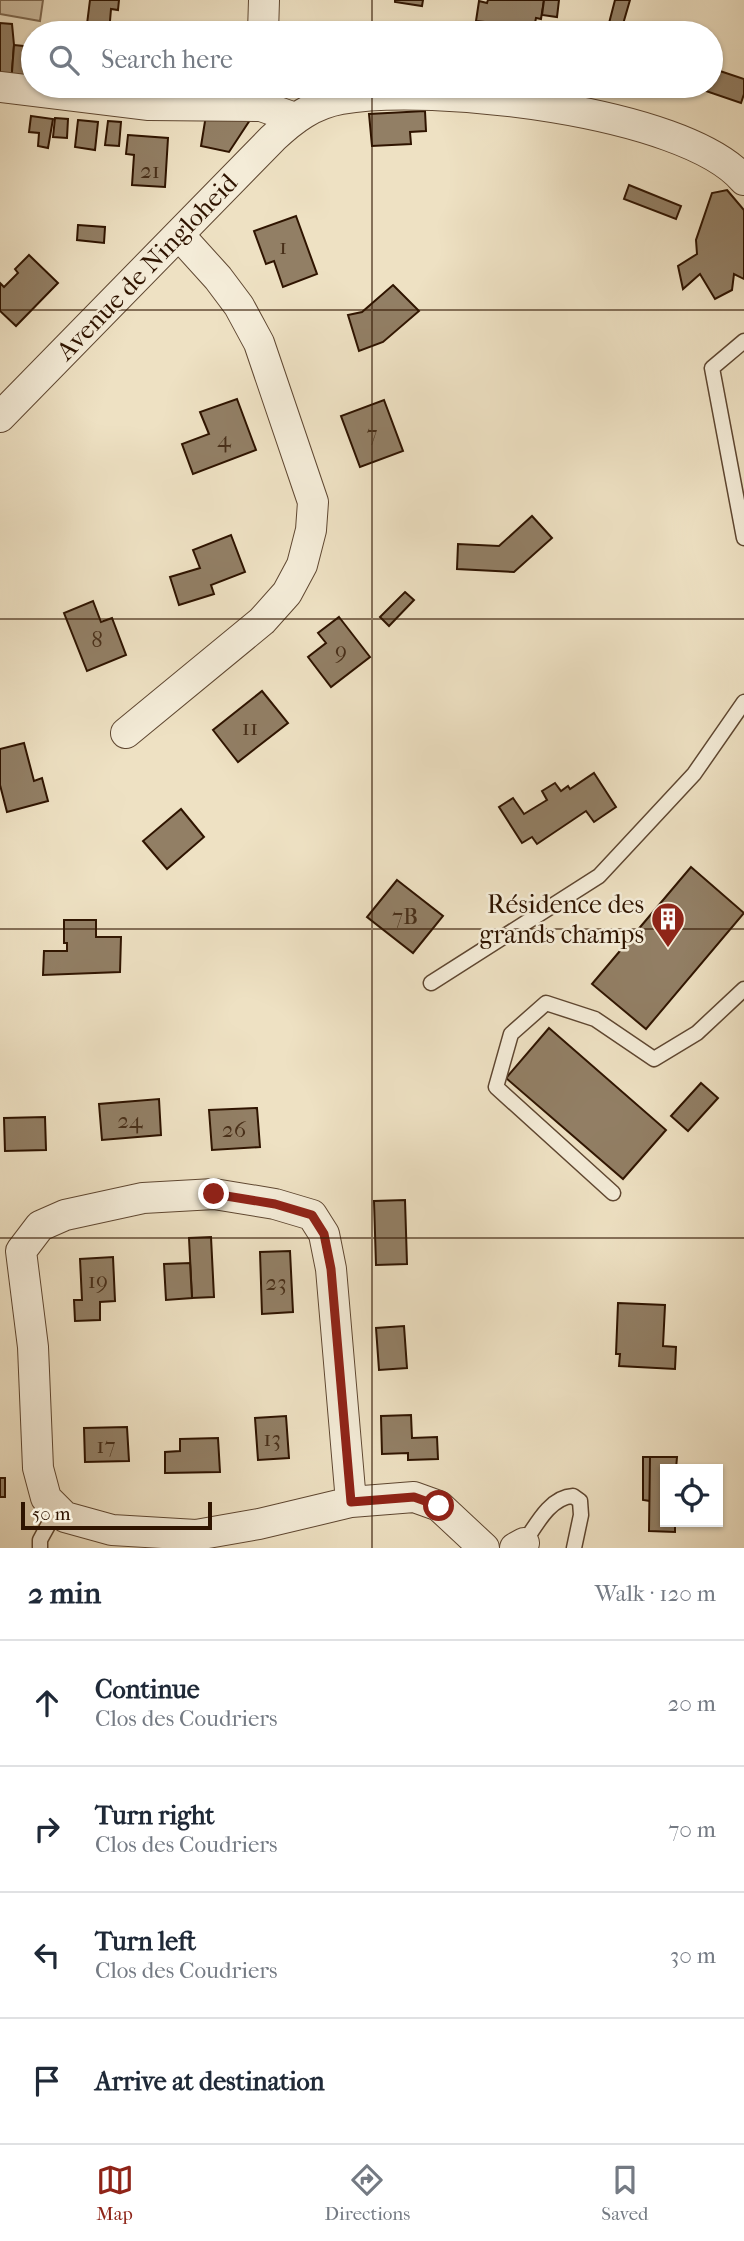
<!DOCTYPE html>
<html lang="en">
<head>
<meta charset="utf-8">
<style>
  body { margin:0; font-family:"IM FELL French Canon",serif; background:#f2f2f3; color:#1f2937 }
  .controls { position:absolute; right:21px; bottom:21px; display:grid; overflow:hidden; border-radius:0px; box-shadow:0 2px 5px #0004 }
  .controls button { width:63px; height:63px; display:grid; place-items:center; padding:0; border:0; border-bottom:2px solid #e0e1e3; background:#fff; color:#1f2937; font:35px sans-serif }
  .scale { position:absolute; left:21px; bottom:18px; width:191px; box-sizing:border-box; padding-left:7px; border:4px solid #2f1400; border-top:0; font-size:19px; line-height:24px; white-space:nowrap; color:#2f1400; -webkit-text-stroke:5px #f4ecd8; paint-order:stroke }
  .stop { position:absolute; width:21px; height:21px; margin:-16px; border:5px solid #8f2418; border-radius:50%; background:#fff }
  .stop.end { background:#8f2418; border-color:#fff; box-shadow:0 2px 7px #0008 }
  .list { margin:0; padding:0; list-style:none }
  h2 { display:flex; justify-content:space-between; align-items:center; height:91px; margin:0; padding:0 28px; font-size:30px }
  h2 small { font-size:23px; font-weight:400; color:#747a83 }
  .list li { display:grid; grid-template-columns:46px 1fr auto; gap:21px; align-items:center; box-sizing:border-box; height:126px; padding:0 28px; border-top:2px solid #e0e1e3 }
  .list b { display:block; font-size:26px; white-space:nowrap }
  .list p { margin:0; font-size:23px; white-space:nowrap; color:#747a83 }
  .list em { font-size:23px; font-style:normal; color:#747a83 }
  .icon { flex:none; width:38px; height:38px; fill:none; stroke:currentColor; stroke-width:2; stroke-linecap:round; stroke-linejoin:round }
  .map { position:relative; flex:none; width:744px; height:1548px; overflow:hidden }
  .search { position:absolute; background:#fff; box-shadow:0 2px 5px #0004; left:21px; right:21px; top:21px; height:77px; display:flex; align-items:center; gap:18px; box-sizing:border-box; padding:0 24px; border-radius:38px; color:#747a83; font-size:26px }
  .sheet { height:595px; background:#fff }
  nav { display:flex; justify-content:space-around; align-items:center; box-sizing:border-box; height:98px; border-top:2px solid #e0e1e3; background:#fff; font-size:19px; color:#747a83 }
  nav a { display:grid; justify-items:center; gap:4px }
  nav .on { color:#8f2418 }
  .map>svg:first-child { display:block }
  .green { fill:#cebea2; stroke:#7e6951; stroke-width:2 }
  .building { fill:#927f65; stroke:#2f1400; stroke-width:2 }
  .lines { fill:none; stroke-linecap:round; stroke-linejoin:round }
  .service-casing { stroke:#5f4731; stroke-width:17 }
  .minor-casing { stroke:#5f4731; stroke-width:32 }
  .service { stroke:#f4ecd8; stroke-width:14 }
  .minor { stroke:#f4ecd8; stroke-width:30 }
  .route { stroke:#8f2418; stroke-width:9 }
  .grid { fill:none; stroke:#2f1400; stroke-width:2; stroke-opacity:0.55 }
  .labels { text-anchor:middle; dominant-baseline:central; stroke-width:5; stroke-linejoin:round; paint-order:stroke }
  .number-label { font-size:23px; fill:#482f19 }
  .street-label { font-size:26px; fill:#2f1400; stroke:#f4ecd8 }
  .poi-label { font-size:26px; fill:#2f1400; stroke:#f4ecd8; text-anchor:end }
</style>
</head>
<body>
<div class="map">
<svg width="744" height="1548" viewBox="0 0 744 1548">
  <rect width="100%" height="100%" fill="#eee1c3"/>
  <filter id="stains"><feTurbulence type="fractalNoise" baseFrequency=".00286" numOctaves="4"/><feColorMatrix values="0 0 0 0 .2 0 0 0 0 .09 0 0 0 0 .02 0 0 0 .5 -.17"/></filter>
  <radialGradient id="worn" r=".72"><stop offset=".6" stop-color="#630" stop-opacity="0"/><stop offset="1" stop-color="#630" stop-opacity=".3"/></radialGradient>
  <!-- green -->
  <path class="green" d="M0,0H43L40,21L0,14Z"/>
  <!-- building -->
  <g class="building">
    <path d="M90,0H119L118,10L111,9L109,33L86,32Z"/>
    <path d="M395,0H423L422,6L395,2Z"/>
    <path d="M488,0H544L541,19L536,18L533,33L484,26V22L476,21L479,1L487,3Z"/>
    <path d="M544,0H559L557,17L542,15Z"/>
    <path d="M615,0H630L621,31L608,27Z"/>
    <path d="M0,23L12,24L14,45L11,85L0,83Z"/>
    <path d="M600,24L621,31V33H597Z"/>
    <path d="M14,45L33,47V86L11,85Z"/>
    <path d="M711,68L744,79V94L741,103L700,89L702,86H711Z"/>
    <path d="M149,86H167L166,97L148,95Z"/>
    <path d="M425,111L426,131L410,132L411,144L372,146L369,114Z"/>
    <path d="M206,115L250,120L229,152L201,146Z"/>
    <path d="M31,116L53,119L48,148L38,146L39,133L29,132Z"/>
    <path d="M55,118L68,119L67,138L53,137Z"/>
    <path d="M78,120L98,122L95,150L75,147Z"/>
    <path d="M108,121L121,122L119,146L105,145Z"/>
    <path d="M128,135L168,138L165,187L132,185L134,155L126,154Z"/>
    <path d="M629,185L681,206L676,219L624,199Z"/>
    <path d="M727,190L744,210V279L734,274L732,290L715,299L700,274L683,289L678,266L697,254L696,240L712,193Z"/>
    <path d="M296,216L317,274L283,287L274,261L266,264L254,231Z"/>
    <path d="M78,225L105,227L104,243L77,240Z"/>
    <path d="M29,255L58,283L16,326L0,311V283L4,287L18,273L15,269Z"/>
    <path d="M393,285L419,311L383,342L359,351L348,315L362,312Z"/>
    <path d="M237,399L256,450L193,474L182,444L209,434L200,412Z"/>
    <path d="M384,400L403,451L360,467L341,416Z"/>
    <path d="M532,516L552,538L514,572L457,569L458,544L499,546Z"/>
    <path d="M231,535L245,572L211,585L214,594L179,605L170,577L200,568L193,550Z"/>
    <path d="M405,592L414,600L389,626L380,617Z"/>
    <path d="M93,601L101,622L112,618L126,655L87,671L64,613Z"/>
    <path d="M339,617L370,657L331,687L308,657L326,643L318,633Z"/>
    <path d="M262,691L288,723L238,762L213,730Z"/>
    <path d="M24,743L34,781L42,778L48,801L7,812L0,785V749Z"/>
    <path d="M594,773L616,807L594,822L586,811L537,844L532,837L522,843L499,807L513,798L524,814L547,800L542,791L555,783L561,791L568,786L570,789Z"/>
    <path d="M181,809L204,837L167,869L143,841Z"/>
    <path d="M691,867L744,913L646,1029L592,984Z"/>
    <path d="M397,880L443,916L413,953L367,917Z"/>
    <path d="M64,920H96V937H121L120,972L43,975L44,951H67V943H64Z"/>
    <path d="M549,1028L666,1130L623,1179L506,1078Z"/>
    <path d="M701,1083L718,1098L688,1131L671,1116Z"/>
    <path d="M159,1099L161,1135L102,1140L99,1104Z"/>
    <path d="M257,1108L260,1147L212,1150L209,1110Z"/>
    <path d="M45,1117L46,1150L5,1151L4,1118Z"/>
    <path d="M405,1200L407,1264L376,1265L374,1201Z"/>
    <path d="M211,1237L214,1297L192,1298L189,1238Z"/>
    <path d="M290,1251L293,1312L262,1314L260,1252Z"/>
    <path d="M113,1257L115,1301L100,1302V1320L75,1321L74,1300H82L80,1259Z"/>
    <path d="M190,1263L192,1298L166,1300L164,1264Z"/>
    <path d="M618,1303L665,1305L663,1346L676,1347L675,1369L619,1366L620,1354H616Z"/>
    <path d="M404,1326L407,1368L379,1370L376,1328Z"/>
    <path d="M411,1415L412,1438L437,1437L438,1459L408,1460V1453L382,1454L381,1416Z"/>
    <path d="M286,1416L289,1458L258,1460L255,1418Z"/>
    <path d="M127,1427L129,1461L85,1462L84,1428Z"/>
    <path d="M218,1438L220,1472L165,1473V1452L180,1451V1439Z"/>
    <path d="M643,1457H650V1501L643,1500Z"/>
    <path d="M650,1457H677L676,1469H665V1522H675V1532L649,1531Z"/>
    <rect x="0" y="1478" width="5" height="19"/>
  </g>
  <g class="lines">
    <!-- service casing -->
    <g class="service-casing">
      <g id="service">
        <path d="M744,341L712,368L744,538"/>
        <path d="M431,983L599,876L694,774L744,702"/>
        <path d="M613,1193L496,1087L511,1034L546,1003L595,1019L654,1059L697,1033L744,989"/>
        <path d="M527,1545L524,1543C536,1525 550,1497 573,1496L580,1501L581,1515L574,1548"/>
        <path d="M40,1548V1540L57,1509"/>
      </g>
    </g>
    <!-- minor casing -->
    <g class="minor-casing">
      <g id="minor">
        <path d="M263,33L264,0"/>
        <path d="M0,87L149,105L261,106L295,118"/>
        <path d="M0,417L273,138C293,119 313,104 341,99C429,83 684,110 744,180"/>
        <path d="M126,733L262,621L287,593L302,565L311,530L313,502L259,343L239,306L218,278L180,236"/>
        <path d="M351,1502L331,1269L324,1234L312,1215L275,1204L214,1194L143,1198L65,1215L40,1226L21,1251L33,1347L38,1468L46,1498L65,1517L112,1530L196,1535L259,1524L351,1502L414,1497L439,1506L484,1548"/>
        <path d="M515,1548L524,1543"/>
      </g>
    </g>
    <!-- service -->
    <use href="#service" class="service"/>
    <!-- minor -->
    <use href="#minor" class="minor"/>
  </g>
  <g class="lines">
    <!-- route -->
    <path class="route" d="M214,1194L275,1204L312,1215L324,1234L331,1269L351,1502L414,1497L439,1506"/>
  </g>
  <!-- grid -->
  <path class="grid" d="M372,0V33M372,86V1548M0,310H744M0,619H744M0,929H744M0,1238H744"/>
  <!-- icons -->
  <defs>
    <g id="building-pin" transform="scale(1.75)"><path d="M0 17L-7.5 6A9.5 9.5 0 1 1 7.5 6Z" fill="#8f2418" stroke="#f4ecd8"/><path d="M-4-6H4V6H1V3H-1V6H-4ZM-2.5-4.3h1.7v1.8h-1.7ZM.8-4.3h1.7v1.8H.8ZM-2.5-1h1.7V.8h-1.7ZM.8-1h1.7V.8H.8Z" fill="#fff"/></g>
  </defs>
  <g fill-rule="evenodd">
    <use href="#building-pin" x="668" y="919"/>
  </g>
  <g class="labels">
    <!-- number labels -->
    <g class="number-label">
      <text x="150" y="170">21</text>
      <text x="283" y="246">1</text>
      <text x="372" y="433">7</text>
      <text x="224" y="439">4</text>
      <text x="97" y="639">8</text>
      <text x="341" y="650">9</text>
      <text x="250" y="727">11</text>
      <text x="405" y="916">7B</text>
      <text x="130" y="1120">24</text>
      <text x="234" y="1129">26</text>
      <text x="98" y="1280">19</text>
      <text x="276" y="1282">23</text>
      <text x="272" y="1438">13</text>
      <text x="106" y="1445">17</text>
    </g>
    <!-- street labels -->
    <g class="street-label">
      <text transform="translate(147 267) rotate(-46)">Avenue de Ningloheid</text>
    </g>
    <!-- poi labels -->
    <g class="poi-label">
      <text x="644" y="904">Résidence des<tspan x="644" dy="30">grands champs</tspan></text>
    </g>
  </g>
  <rect width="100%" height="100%" filter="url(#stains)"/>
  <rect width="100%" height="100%" fill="url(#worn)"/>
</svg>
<div class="controls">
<button><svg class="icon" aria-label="locate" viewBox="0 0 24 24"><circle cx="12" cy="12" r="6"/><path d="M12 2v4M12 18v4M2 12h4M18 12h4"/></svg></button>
</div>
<div class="scale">50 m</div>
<div class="stop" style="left:439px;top:1506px"></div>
<div class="stop end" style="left:214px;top:1194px"></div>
<div class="search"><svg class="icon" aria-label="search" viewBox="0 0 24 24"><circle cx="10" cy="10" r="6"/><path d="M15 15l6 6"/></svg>Search here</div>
</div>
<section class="sheet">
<h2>2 min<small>Walk · 120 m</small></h2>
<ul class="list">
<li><svg class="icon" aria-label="ahead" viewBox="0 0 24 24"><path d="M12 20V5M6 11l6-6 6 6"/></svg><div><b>Continue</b><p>Clos des Coudriers</p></div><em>20 m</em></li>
<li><svg class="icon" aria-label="right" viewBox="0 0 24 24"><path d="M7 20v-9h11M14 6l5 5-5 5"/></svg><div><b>Turn right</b><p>Clos des Coudriers</p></div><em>70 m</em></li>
<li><svg class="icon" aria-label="left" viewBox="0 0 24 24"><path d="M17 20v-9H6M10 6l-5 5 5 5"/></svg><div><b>Turn left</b><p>Clos des Coudriers</p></div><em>30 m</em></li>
<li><svg class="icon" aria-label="arrive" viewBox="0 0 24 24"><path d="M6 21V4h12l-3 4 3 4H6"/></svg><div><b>Arrive at destination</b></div></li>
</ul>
</section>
<nav>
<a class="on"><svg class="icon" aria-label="map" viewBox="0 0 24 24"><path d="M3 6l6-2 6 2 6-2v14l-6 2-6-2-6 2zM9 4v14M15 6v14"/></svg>Map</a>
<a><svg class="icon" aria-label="directions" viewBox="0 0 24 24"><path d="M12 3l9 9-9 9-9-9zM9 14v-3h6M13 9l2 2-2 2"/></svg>Directions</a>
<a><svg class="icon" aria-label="saved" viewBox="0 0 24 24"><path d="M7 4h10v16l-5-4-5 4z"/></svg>Saved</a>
</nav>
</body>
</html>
